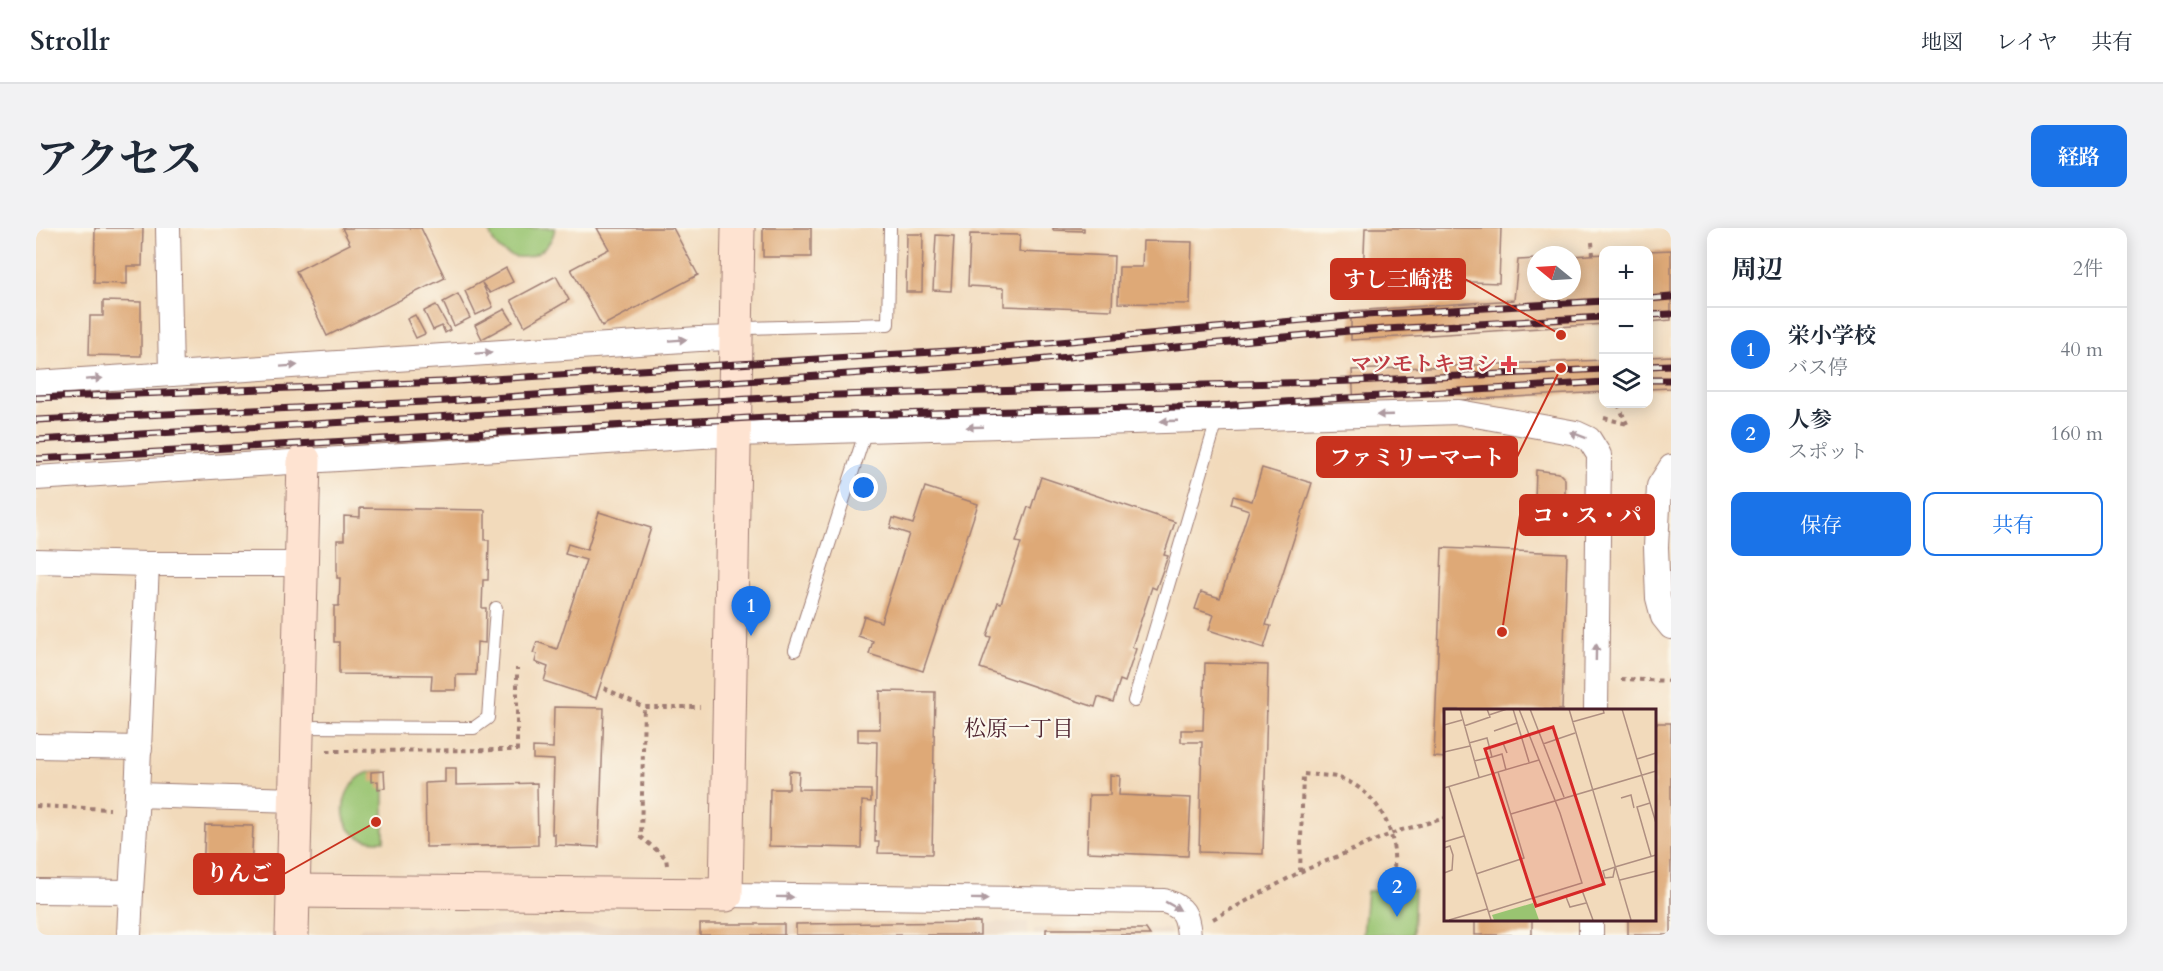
<!DOCTYPE html>
<html lang="ja">
<head>
<meta charset="utf-8">
<style>
  body { margin:0; font-family:Cardo,"Noto Serif JP",serif; background:#f2f2f3; color:#1f2937 }
  .controls { position:absolute; right:18px; top:18px; display:grid; overflow:hidden; border-radius:12px; box-shadow:0 3px 15px #0003 }
  .controls button { width:54px; height:54px; display:grid; place-items:center; padding:0; border:0; border-bottom:2px solid #e0e1e3; background:#fff; color:#1f2937; font:30px sans-serif }
  .compass { position:absolute; left:1491px; top:18px; width:54px; height:54px; border-radius:50%; background:#fff; box-shadow:0 3px 15px #0003; rotate:288deg }
  .you { position:absolute; left:828px; top:260px; width:21px; height:21px; margin:-15px; border:4px solid #fff; border-radius:50%; background:#1a73e8; box-shadow:0 0 0 9px #1a73e833 }
  .badge { display:grid; place-items:center; width:39px; height:39px; border-radius:50%; background:#1a73e8; color:#fff; font-size:20px; font-weight:700 }
  .pin { position:absolute; translate:-50% -50px; filter:drop-shadow(0 2px 3px #0008) }
  .pin::after { content:''; position:absolute; top:32px; width:21px; height:18px; background:inherit; clip-path:polygon(0 0,100% 0,50% 100%) }
  .list { margin:0; padding:0; list-style:none }
  h2 { display:flex; justify-content:space-between; align-items:center; height:78px; margin:0; padding:0 24px; font-size:26px }
  h2 small { font-size:20px; font-weight:400; color:#747a83 }
  .list li { display:grid; grid-template-columns:39px 1fr auto; gap:18px; align-items:center; box-sizing:border-box; height:84px; padding:0 24px; border-top:2px solid #e0e1e3 }
  .list b { display:block; font-size:22px; white-space:nowrap }
  .list p { margin:0; font-size:20px; white-space:nowrap; color:#747a83 }
  .list em { font-size:20px; font-style:normal; color:#747a83 }
  .actions { display:flex; gap:12px; padding:18px 24px }
  .actions a { flex:1; padding:14px 0; border:2px solid #1a73e8; border-radius:12px; text-align:center; font-size:21px; color:#1a73e8 }
  .actions .main { background:#1a73e8; color:#fff }
  .icon { flex:none; width:33px; height:33px; fill:none; stroke:currentColor; stroke-width:2; stroke-linecap:round; stroke-linejoin:round }
  .map { position:relative; flex:none; width:1635px; height:707px; overflow:hidden; border-radius:12px }
  header { display:flex; align-items:center; gap:36px; box-sizing:border-box; height:84px; padding:0 30px; background:#fff; border-bottom:2px solid #e0e1e3 }
  header strong { font-size:28px }
  nav { display:flex; gap:33px; margin-inline-start:auto; font-size:21px }
  .intro { display:flex; align-items:center; justify-content:space-between; box-sizing:border-box; height:144px; padding:0 36px }
  h1 { margin:0; font-size:42px }
  .button { padding:15px 27px; border-radius:12px; background:#1a73e8; color:#fff; font-size:21px; font-weight:700 }
  main { display:flex; gap:36px; padding:0 36px }
  aside { flex:1; background:#fff; border-radius:12px; box-shadow:0 3px 15px #0003 }
  .map>svg:first-child { display:block }
  .built { fill:#e5cbb3 }
  .green { fill:#99c471; stroke:#72724e; stroke-width:1.5 }
  .building { fill:#dea977 }
  .lines { fill:none; stroke-linecap:round; stroke-linejoin:round }
  .lane-casing { stroke:#9e7c73; stroke-width:14 }
  .street-casing { stroke:#9e7c73; stroke-width:26 }
  .secondary-casing { stroke:#9e7c73; stroke-width:35 }
  .path { stroke:#9e7c73; stroke-width:4; stroke-dasharray:4.5 4.5; stroke-linecap:butt }
  .lane { stroke:#fff; stroke-width:12 }
  .street { stroke:#fff; stroke-width:24 }
  .secondary { stroke:#fee3d1; stroke-width:33 }
  .rail-casing { stroke:#4a1f2b; stroke-width:7 }
  .rail { stroke:#fbf7ec; stroke-width:4.5; stroke-dasharray:14; stroke-linecap:butt }
  .oneway { fill:#ae9aa0 }
  .health-dot { fill:#e0444e; stroke:#fbf7ec; stroke-width:2 }
  .labels { text-anchor:middle; dominant-baseline:central; stroke-width:4.5; stroke-linejoin:round; paint-order:stroke }
  .health-label { font-size:21px; font-weight:bold; fill:#be3a42; stroke:#fbf7ec; text-anchor:end }
  .neighbourhood-label { font-size:22px; fill:#4a1f2b; stroke:#fbf7ec }
  .inset-road { fill:none; stroke:#af8f81; stroke-width:1.5 }
  .view { fill:#d62828; fill-opacity:0.15; stroke:#d62828; stroke-width:3 }
  .inset-edge { fill:none; stroke:#4a1f2b; stroke-width:3 }
  .leader { fill:none; stroke:#c8321e; stroke-width:2 }
  .callout-dot { fill:#c8321e; stroke:#fbf7ec; stroke-width:2 }
  .callout { fill:#c8321e; stroke:#c8321e; stroke-width:2 }
  .callout-label { font-size:22px; text-anchor:middle; font-weight:bold; fill:#fff }
</style>
</head>
<body>
<header>
<strong>Strollr</strong>
<nav><a>地図</a><a>レイヤ</a><a>共有</a></nav>
</header>
<div class="intro"><h1>アクセス</h1><a class="button">経路</a></div>
<main>
<div class="map">
<svg width="1635" height="707" viewBox="0 0 1635 707">
  <rect width="100%" height="100%" fill="#fbf7ec"/>
  <filter id="ink" filterUnits="userSpaceOnUse"><feTurbulence type="fractalNoise" baseFrequency=".0167" numOctaves="2"/><feDisplacementMap in="SourceGraphic" scale="12" xChannelSelector="R" yChannelSelector="G"/><feConvolveMatrix kernelMatrix="1 2 1 2 8 2 1 2 1" color-interpolation-filters="sRGB"/></filter>
  <filter id="wash" filterUnits="userSpaceOnUse"><feTurbulence type="fractalNoise" baseFrequency=".008" numOctaves="4" result="noise"/><feDisplacementMap in="SourceGraphic" scale="24" xChannelSelector="R" yChannelSelector="G"/><feGaussianBlur stdDeviation="1.35" result="paint"/><feColorMatrix in="noise" values="0 0 0 0 0 0 0 0 0 0 0 0 0 0 0 0 0 1.4 0 .05"/><feComposite in="paint" operator="in"/></filter>
  <g filter="url(#wash)">
    <rect width="100%" height="100%" fill="#f2dabb"/>
    <!-- built -->
    <g class="built">
      <path d="M992,694V707H319L326,699Z"/>
      <path d="M998,701H1135L1134,707H998Z"/>
    </g>
    <!-- green -->
    <g class="green">
      <path d="M453,0H519C512,39 458,39 453,0Z"/>
      <path d="M348,543V613C342,613 331,613 325,610C296,597 306,552 334,544C338,543 343,543 348,543Z"/>
      <path d="M1378,662L1376,707H1327L1331,663Z"/>
    </g>
    <g id="blocks">
      <!-- building -->
      <g class="building">
        <path d="M59,0H107L106,38H91V56L58,55Z"/>
        <path d="M306,0H385L409,50L291,108L260,43L314,16Z"/>
        <path d="M561,0H637L662,47L566,98L535,41L573,21Z"/>
        <rect x="727" y="0" width="48" height="29"/>
        <path d="M1017,0H1048V3L1017,2Z"/>
        <path d="M1329,0H1465L1463,55L1327,50Z"/>
        <path d="M871,6H887L886,64H870Z"/>
        <path d="M934,6L984,7L983,24L1078,28L1076,82L968,78V60L932,58Z"/>
        <path d="M900,7L918,8L915,63L897,62Z"/>
        <path d="M1107,13L1156,14L1154,76L1082,75L1083,39H1106Z"/>
        <path d="M1635,22V92L1612,94V23Z"/>
        <path d="M1568,26V96L1315,112V83L1478,72L1482,32L1500,31V63H1536V28Z"/>
        <path d="M470,40L477,54L454,65L446,55L457,79L440,87L429,63Z"/>
        <path d="M520,48L533,72L489,98L475,72Z"/>
        <path d="M422,66L434,90L418,98L407,74Z"/>
        <path d="M67,73L105,74V128L53,127L54,88H67Z"/>
        <path d="M400,77L414,102L409,105L406,98L397,102L388,83Z"/>
        <path d="M469,81L477,94L446,111L439,97Z"/>
        <path d="M379,87L389,106L380,110L371,91Z"/>
        <path d="M1635,128V160L1612,161V129Z"/>
        <path d="M1568,132V164L1318,178L1316,142Z"/>
        <path d="M1226,240L1276,255L1230,397L1235,398L1228,420L1173,402L1178,387L1159,381L1165,364L1184,370L1213,282L1195,276L1197,268L1216,273Z"/>
        <path d="M1500,242L1523,245L1529,251V272L1499,271Z"/>
        <path d="M1005,249L1139,294L1128,327L1132,328L1120,361L1116,359L1096,419L1100,421L1089,454L1084,452L1077,474L1062,469L1059,479L944,440L955,409L951,408L962,374L965,375L985,315L980,314L992,279L995,280Z"/>
        <path d="M889,259L942,276L887,443L833,426L837,413L822,408L828,388L845,394L873,306L854,300L857,290L877,296Z"/>
        <path d="M324,280L449,282V312H453L452,352H447L446,380H450L449,415L441,414L440,447H420V462H395L396,447L303,446V414H298V378H303L304,350H301V312H308V288L324,289Z"/>
        <path d="M563,284L615,300L560,470L508,453L512,439L499,434L501,426L497,425L501,414L521,421L550,332L529,326L532,316L551,322Z"/>
        <path d="M1406,320L1531,325L1526,482H1410V530L1398,529Z"/>
        <path d="M1169,435L1232,437L1227,626L1163,624L1166,514H1145V502H1167Z"/>
        <path d="M844,463L899,464L896,626L842,625L843,614H839L841,514L822,513V501H844Z"/>
        <path d="M518,479L568,480L563,619L519,617V606H516L518,532L497,531V519L517,520Z"/>
        <path d="M1618,495H1635V707H1592V690H1618Z"/>
        <path d="M409,540H420V557L501,555L502,617L390,619L389,555L409,554Z"/>
        <path d="M348,543L349,560L342,561V553L335,554V544Z"/>
        <path d="M753,543L763,544L762,561L835,562V574L826,573L825,620L733,618L734,561H753Z"/>
        <path d="M1074,547L1084,548L1083,567L1155,570L1152,628L1051,624L1053,567H1074Z"/>
        <path d="M169,597L217,598L215,649L167,648Z"/>
        <rect x="1439" y="690" width="57" height="17"/>
        <path d="M944,694V707H760V696Z"/>
        <rect x="664" y="696" width="84" height="11"/>
        <path d="M1010,701H1110L1114,707H1010Z"/>
      </g>
    </g>
  </g>
  <g filter="url(#ink)">
    <use href="#blocks" fill-opacity="0" stroke="#9e7c73" stroke-width="1.5"/>
    <g class="lines">
      <!-- lane casing -->
      <g class="lane-casing">
        <g id="lane">
          <path d="M713,100L852,96L854,0"/>
          <path d="M759,422L830,202"/>
          <path d="M1098,473L1181,192"/>
          <path d="M263,499L438,500L452,490L460,380"/>
        </g>
      </g>
      <!-- street casing -->
      <g class="street-casing">
        <g id="street">
          <path d="M132,0L135,146"/>
          <path d="M0,155L663,111L700,110"/>
          <path d="M1635,239L1623,258L1620,319L1622,370L1627,389L1635,399"/>
          <path d="M0,250L698,206L1423,184L1540,205L1553,211L1563,227L1560,482"/>
          <path d="M0,333L111,336H266"/>
          <path d="M0,518L104,520"/>
          <path d="M101,567L111,336"/>
          <path d="M0,663L95,664L101,567L259,572"/>
          <path d="M690,667L1128,673C1148,679 1151,686 1153,707"/>
          <path d="M93,707L95,664"/>
          <path d="M1555,707V690"/>
        </g>
      </g>
      <!-- secondary casing -->
      <g class="secondary-casing">
        <g id="secondary">
          <path d="M257,663L690,667L702,0"/>
          <path d="M256,707L268,232"/>
        </g>
      </g>
      <!-- path -->
      <g class="path">
        <path d="M1556,14L1557,27"/>
        <path d="M1582,176L1591,196"/>
        <path d="M1568,190L1591,196"/>
        <path d="M1585,451L1635,453"/>
        <path d="M568,460L608,479"/>
        <path d="M291,523L481,522V440"/>
        <path d="M0,578L74,581"/>
        <path d="M631,637L630,630L605,609L608,479H664"/>
        <path d="M1264,644L1267,546C1278,547 1289,547 1300,549C1327,556 1348,580 1355,607C1360,624 1358,645 1357,662"/>
        <path d="M1177,691L1264,644L1362,603L1410,590"/>
      </g>
      <!-- lane -->
      <use href="#lane" class="lane"/>
      <!-- street -->
      <use href="#street" class="street"/>
      <!-- secondary -->
      <use href="#secondary" class="secondary"/>
      <!-- rail casing -->
      <g class="rail-casing">
        <g id="rail">
          <path d="M1612,71L1635,69"/>
          <path d="M1612,87L1635,86"/>
          <path d="M1612,138L1635,137"/>
          <path d="M1612,152H1635"/>
          <path d="M0,170L406,154L946,121L1312,88L1568,73"/>
          <path d="M0,192L411,173L947,137L1313,103L1568,89"/>
          <path d="M0,212L764,168L1317,153L1568,141"/>
          <path d="M0,231L731,189L1182,178L1568,154"/>
        </g>
      </g>
      <!-- rail -->
      <use href="#rail" class="rail"/>
    </g>
    <!-- one-way arrows -->
    <defs><path id="oneway-solid" d="M-6-.8H1V-3.2L6.5 0L1 3.2V.8H-6Z" transform="scale(1.5)"/></defs>
    <g class="oneway">
      <use href="#oneway-solid" transform="translate(642 112) rotate(-4)"/>
      <use href="#oneway-solid" transform="translate(448 125) rotate(-4)"/>
      <use href="#oneway-solid" transform="translate(253 138) rotate(-4)"/>
      <use href="#oneway-solid" transform="translate(58 151) rotate(-4)"/>
      <use href="#oneway-solid" transform="translate(1349 187) rotate(178)"/>
      <use href="#oneway-solid" transform="translate(1133 193) rotate(178)"/>
      <use href="#oneway-solid" transform="translate(939 199) rotate(178)"/>
      <use href="#oneway-solid" transform="translate(1542 207) rotate(-160)"/>
      <use href="#oneway-solid" transform="translate(1560 424) rotate(-89)"/>
      <use href="#oneway-solid" transform="translate(749 669) rotate(1)"/>
      <use href="#oneway-solid" transform="translate(944 671) rotate(1)"/>
      <use href="#oneway-solid" transform="translate(1137 678) rotate(29)"/>
    </g>
  </g>
  <!-- markers -->
  <path class="health-dot" d="M1470 127h6v6h6v6h-6v6h-6v-6h-6v-6h6z"/>
  <g class="labels">
    <!-- health labels -->
    <g class="health-label">
      <text x="1461" y="136">マツモトキヨシ</text>
    </g>
    <!-- neighbourhood labels -->
    <g class="neighbourhood-label">
      <text x="983" y="501">松原一丁目</text>
    </g>
  </g>
  <!-- overview -->
  <g transform="translate(1408 481)">
    <rect width="212" height="212" fill="#f2dabb"/>
    <path d="M89,194L95,211H50L48,206Z" fill="#99c471"/>
    <path class="inset-road" d="M16,0L35,68M69,0L85,53M86,0L120,88M125,0L187,211M178,0L212,114M45,6L63,0M128,13L160,4L159,0M0,16L18,11M20,17L46,8L43,0M50,22L73,14M25,34L43,29L48,48L58,45L62,61M99,35L131,24M0,43L26,37M63,44L59,34L77,28M193,50L212,44M30,52L48,48M5,78L47,211M0,79L95,51M177,89L187,86L190,99M206,94L193,98L207,147M67,105L212,62M0,133L20,127M0,139L6,137L9,146L8,161L0,164M171,158L169,168L161,169L159,162ZM171,158L212,146M32,165L80,149L54,63M176,171L212,162M142,194L126,198L122,188L137,182L139,184L149,211M44,203L138,174L116,104L75,0M5,211L43,200"/>
    <path class="view" d="M109,18L160,175L92,197L41,40Z"/>
    <rect width="212" height="212" class="inset-edge"/>
  </g>
  <!-- callouts -->
  <path class="leader" d="M1525 107L1429 51M1525 140L1481 229M1466 404L1484 287M340 594L248 646"/>
  <g class="callout-dot">
    <circle cx="1525" cy="107" r="6"/>
    <circle cx="1525" cy="140" r="6"/>
    <circle cx="1466" cy="404" r="6"/>
    <circle cx="340" cy="594" r="6"/>
  </g>
  <g class="callout">
    <rect x="1295" y="31" width="134" height="40" rx="6"/>
    <rect x="1281" y="209" width="200" height="40" rx="6"/>
    <rect x="1484" y="267" width="134" height="40" rx="6"/>
    <rect x="158" y="626" width="90" height="40" rx="6"/>
  </g>
  <g class="callout-label">
    <text x="1362" y="59">すし三崎港</text>
    <text x="1381" y="237">ファミリーマート</text>
    <text x="1551" y="295">コ・ス・パ</text>
    <text x="203" y="653">りんご</text>
  </g>
</svg>
<div class="controls">
<button>+</button>
<button>−</button>
<button><svg class="icon" aria-label="layers" viewBox="0 0 24 24"><path d="M12 4l9 5-9 5-9-5zM3 14l9 5 9-5"/></svg></button>
</div>
<svg class="compass" viewBox="-18 -18 36 36"><path d="M0-13l5 13h-10z" fill="#e53935"/><path d="M0 13l5-13h-10z" fill="#747a83"/></svg>
<div class="you"></div>
<div class="pin badge" style="left:715px;top:408px">1</div>
<div class="pin badge" style="left:1361px;top:689px">2</div>
</div>
<aside>
<h2>周辺<small>2件</small></h2>
<ul class="list">
<li><span class="badge">1</span><div><b>栄小学校</b><p>バス停</p></div><em>40 m</em></li>
<li><span class="badge">2</span><div><b>人参</b><p>スポット</p></div><em>160 m</em></li>
</ul>
<div class="actions"><a class="main">保存</a><a>共有</a></div>
</aside>
</main>
</body>
</html>
